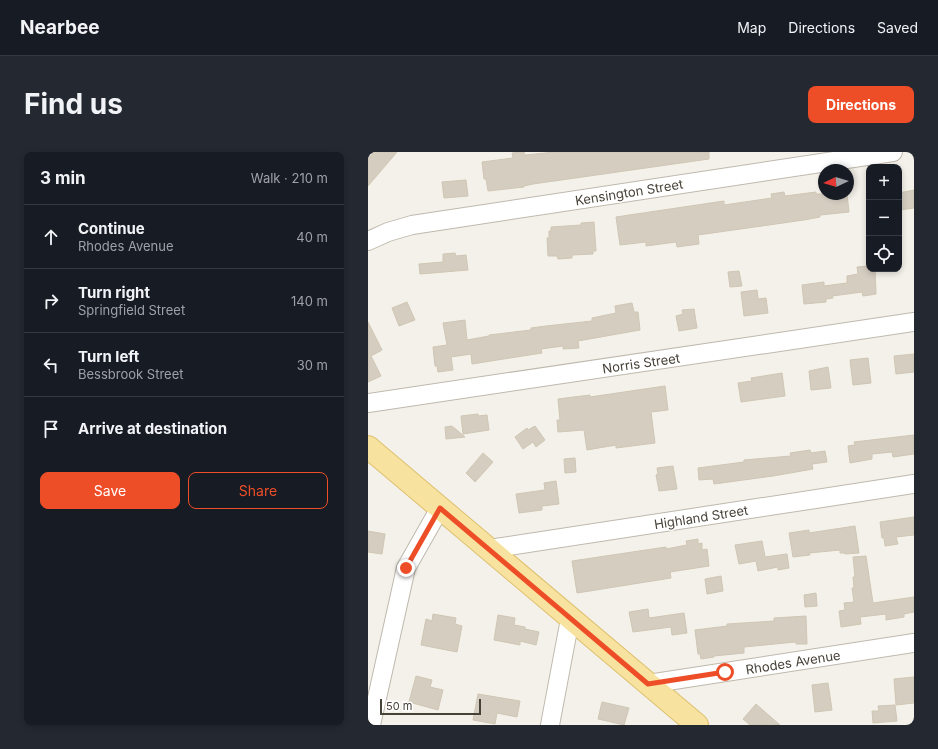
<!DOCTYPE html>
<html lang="en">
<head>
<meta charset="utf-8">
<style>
  body { margin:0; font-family:Inter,sans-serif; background:#242831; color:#f1f3f6 }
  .controls { position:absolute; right:12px; top:12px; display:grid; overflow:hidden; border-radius:8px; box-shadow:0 2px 6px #0003 }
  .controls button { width:36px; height:36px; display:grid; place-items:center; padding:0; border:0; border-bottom:1px solid #363941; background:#171b24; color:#f1f3f6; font:20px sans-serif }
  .compass { position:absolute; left:450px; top:12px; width:36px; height:36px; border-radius:50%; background:#171b24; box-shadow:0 2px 6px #0003; rotate:266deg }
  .scale { position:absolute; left:12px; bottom:10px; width:101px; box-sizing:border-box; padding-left:4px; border:2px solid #474238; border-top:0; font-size:11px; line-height:14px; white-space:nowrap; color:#474238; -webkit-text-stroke:3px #fff; paint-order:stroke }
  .stop { position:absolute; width:12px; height:12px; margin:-9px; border:3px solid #ed4e28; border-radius:50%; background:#fff }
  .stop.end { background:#ed4e28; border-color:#fff; box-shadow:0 1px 4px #0008 }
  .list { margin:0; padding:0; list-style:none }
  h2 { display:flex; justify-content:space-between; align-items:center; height:52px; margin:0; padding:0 16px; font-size:17px }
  h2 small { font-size:13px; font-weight:400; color:#9ea1a6 }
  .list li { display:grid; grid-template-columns:26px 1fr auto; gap:12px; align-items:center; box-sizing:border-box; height:64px; padding:0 16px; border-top:1px solid #363941 }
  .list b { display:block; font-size:15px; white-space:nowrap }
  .list p { margin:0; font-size:13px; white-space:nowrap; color:#9ea1a6 }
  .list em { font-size:13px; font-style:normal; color:#9ea1a6 }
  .actions { display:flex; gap:8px; padding:12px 16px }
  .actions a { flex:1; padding:9px 0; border:1px solid #ed4e28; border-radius:8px; text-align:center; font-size:14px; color:#ed4e28 }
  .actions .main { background:#ed4e28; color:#fff }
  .icon { flex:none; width:22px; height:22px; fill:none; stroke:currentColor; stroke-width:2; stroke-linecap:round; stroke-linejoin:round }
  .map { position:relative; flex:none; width:546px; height:573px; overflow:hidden; border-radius:8px }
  header { display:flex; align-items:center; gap:24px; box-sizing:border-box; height:56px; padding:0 20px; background:#171b24; border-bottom:1px solid #363941 }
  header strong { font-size:19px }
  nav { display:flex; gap:22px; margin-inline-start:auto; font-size:14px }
  .intro { display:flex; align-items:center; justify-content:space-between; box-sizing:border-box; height:96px; padding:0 24px }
  h1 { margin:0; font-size:28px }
  .button { padding:10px 18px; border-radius:8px; background:#ed4e28; color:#fff; font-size:14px; font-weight:700 }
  main { display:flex; gap:24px; padding:0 24px }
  aside { flex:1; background:#171b24; border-radius:8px; box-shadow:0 2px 6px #0003 }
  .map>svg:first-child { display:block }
  .building { fill:#d5cdc0; stroke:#cfc6b3 }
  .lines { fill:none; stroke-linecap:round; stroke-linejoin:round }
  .minor-casing { stroke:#bfb9ad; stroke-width:20 }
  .major-casing { stroke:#ddc06f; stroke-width:24 }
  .minor { stroke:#fff; stroke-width:18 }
  .major { stroke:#f8e29f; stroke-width:22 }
  .route { stroke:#ed4e28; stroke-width:5 }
  .labels { text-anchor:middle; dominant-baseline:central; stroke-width:3; stroke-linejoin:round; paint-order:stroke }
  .street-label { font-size:13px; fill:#474238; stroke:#fff }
</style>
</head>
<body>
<header>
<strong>Nearbee</strong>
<nav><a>Map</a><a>Directions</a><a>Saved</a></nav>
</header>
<div class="intro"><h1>Find us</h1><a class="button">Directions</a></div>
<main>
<aside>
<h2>3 min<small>Walk · 210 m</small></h2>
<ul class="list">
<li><svg class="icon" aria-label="ahead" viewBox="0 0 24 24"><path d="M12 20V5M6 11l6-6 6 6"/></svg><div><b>Continue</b><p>Rhodes Avenue</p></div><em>40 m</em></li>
<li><svg class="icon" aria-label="right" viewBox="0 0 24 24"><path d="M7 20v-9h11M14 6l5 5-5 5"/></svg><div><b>Turn right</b><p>Springfield Street</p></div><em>140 m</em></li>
<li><svg class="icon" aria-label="left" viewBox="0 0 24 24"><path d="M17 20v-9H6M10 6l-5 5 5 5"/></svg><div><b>Turn left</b><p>Bessbrook Street</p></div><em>30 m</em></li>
<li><svg class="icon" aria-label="arrive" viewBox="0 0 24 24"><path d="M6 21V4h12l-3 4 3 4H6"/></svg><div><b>Arrive at destination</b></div></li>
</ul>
<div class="actions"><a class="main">Save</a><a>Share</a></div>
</aside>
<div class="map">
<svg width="546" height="573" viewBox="0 0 546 573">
  <rect width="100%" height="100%" fill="#f4f1ea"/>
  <!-- building -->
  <g class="building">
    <path d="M6,0H29L0,34V7Z"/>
    <path d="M152,0H156L157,3L187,0H341V7L165,32L156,34V35L120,39L118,27H116L114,10L145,6L144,1Z"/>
    <path d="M98,28L100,44L76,46L74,30Z"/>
    <path d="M546,38V56L531,58V41Z"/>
    <path d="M416,40L417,44L448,40V42H479L481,60L452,63V65L436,68L330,83L331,92L309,95L308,90L278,94V90L252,93L248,65L356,49V53L404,46L403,42Z"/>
    <path d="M226,70L228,99H225V102L204,103V106L190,107L189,104H180L179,86H181V79H183V75L213,73V71Z"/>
    <path d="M87,101L88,104L98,103L100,118L52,122L51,112L75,110V102Z"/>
    <path d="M500,114V117H507L508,142L495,144L494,140L464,144L465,146L458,147V150L436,152L434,133L456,130V134L479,131V124L490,122L489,115Z"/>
    <path d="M371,119L374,134L362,135L360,120Z"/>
    <path d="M389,138L390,147L398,146L400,161L376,164L373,140Z"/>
    <path d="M39,150L47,168L31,174L24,156Z"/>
    <path d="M264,151L266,160H270L272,178L210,189L211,196L195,197V194L173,197L174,201L104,212L103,202L83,205L85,218L70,220L69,214H67L65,195L79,193L75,171L97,168L99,188L121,184V183L163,178V176L178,174L224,169V166L248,161L247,154Z"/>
    <path d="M326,157L329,176L311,179L308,164L315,162L314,158Z"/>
    <path d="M0,170L14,198L3,204L13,224L0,230Z"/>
    <path d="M546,202V220L528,222L526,204Z"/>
    <path d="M500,206L503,231L485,233L482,208Z"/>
    <path d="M460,215L463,236L443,238L441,219Z"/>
    <path d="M414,221L417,244L373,250L370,231L384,229L383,226Z"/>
    <path d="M297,234L300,258L283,260L287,291L248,296V293L219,298L216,278L190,280L189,268H192L190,247L222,243V245Z"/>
    <path d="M110,262V264L119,263L121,278L95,282L93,264Z"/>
    <path d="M84,274L97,285L78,287L77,275Z"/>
    <path d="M167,274L177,288L168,295L165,290L155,297L147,285L159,276L160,278Z"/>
    <path d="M546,283V302L525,305L524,300L504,302V307L482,311L480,294L487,293L486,290Z"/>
    <path d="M442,298L443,301L457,299L459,310L444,312L445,317L405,324L346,332L345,327L331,328L330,316L376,310V308L423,304L422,301Z"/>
    <path d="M115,301L125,310L107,330L98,321Z"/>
    <path d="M207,306L208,320L197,321L196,307Z"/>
    <path d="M305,314L309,337L291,339L288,323L290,322L289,316Z"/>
    <path d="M188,329L191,352L174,354V358L151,361L148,342L177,338L176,331Z"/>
    <path d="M546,365V383L528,385L530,392L517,394L516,386H514L512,370Z"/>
    <path d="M487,374L491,401L477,402V401H472V398L441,401L442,403L425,405L421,381L441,378V381Z"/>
    <path d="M0,379L17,382L14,402L0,400Z"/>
    <path d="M330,387V392L334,391V398L339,397L341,414L302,420L303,426L209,441L204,409L298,395V397L319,393L318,389Z"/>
    <path d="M394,389L397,405L419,402L421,416L410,418V415L390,419L388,409L371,412L367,393Z"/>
    <path d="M498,404L505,451L546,445V460L536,462V465L518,468V462L492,465L493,472L473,475L471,459L477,458L476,451L486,450L484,436H486L485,425H487L485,405Z"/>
    <path d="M353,424L355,439L339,442L337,427Z"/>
    <path d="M448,441L449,454L437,455L436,443Z"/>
    <path d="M280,457L281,466L316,461L319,481L304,483L303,475L265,480L261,460Z"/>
    <path d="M65,462L88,466L87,472L94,474L89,500L53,493L58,467L64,469Z"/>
    <path d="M130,463L147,466L146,473L157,475V477L171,480L168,493L152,489V493L126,488Z"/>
    <path d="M438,464L439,492H428V490L417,491L376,495V501L346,504V505L333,507L332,502H330L327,478L359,474V472L406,469V466Z"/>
    <path d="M48,524L64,528L62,535L75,538L70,558L41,550Z"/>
    <path d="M546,525V551L528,553L526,527Z"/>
    <path d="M460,531L464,558L447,560L444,533Z"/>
    <path d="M110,542L152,549L149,565L129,561L127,572L105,568Z"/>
    <path d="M234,550L261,556L256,573L230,567Z"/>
    <path d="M388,552L412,573H382L375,567Z"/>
    <path d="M527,553L529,569L505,571L504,559H511L510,554Z"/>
  </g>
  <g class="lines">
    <!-- minor casing -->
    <g class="minor-casing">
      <g id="minor">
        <path d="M0,89L20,80L44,73L525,0"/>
        <path d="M0,251L546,170"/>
        <path d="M121,397L546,332"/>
        <path d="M280,532L546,491"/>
        <path d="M3,573L38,416L72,356"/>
        <path d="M182,573L202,467"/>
      </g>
    </g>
    <!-- major casing -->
    <g class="major-casing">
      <path id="major" d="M0,295L329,573"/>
    </g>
    <!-- minor -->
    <use href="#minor" class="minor"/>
    <!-- major -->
    <use href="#major" class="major"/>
  </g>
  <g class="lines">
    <!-- route -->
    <path class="route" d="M38,416L72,356L280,532L357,520"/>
  </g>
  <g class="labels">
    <!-- street labels -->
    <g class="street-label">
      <text transform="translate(261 40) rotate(-9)">Kensington Street</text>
      <text transform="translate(273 211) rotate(-8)">Norris Street</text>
      <text transform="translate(333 365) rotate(-9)">Highland Street</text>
      <text transform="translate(425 510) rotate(-9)">Rhodes Avenue</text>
    </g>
  </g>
</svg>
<div class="controls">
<button>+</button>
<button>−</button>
<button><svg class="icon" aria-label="locate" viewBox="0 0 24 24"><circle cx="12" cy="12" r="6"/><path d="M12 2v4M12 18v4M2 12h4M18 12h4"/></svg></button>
</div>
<svg class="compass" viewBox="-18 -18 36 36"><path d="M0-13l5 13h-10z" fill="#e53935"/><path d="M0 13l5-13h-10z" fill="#9ea1a6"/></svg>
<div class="scale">50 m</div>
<div class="stop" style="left:357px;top:520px"></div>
<div class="stop end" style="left:38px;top:416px"></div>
</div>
</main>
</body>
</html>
